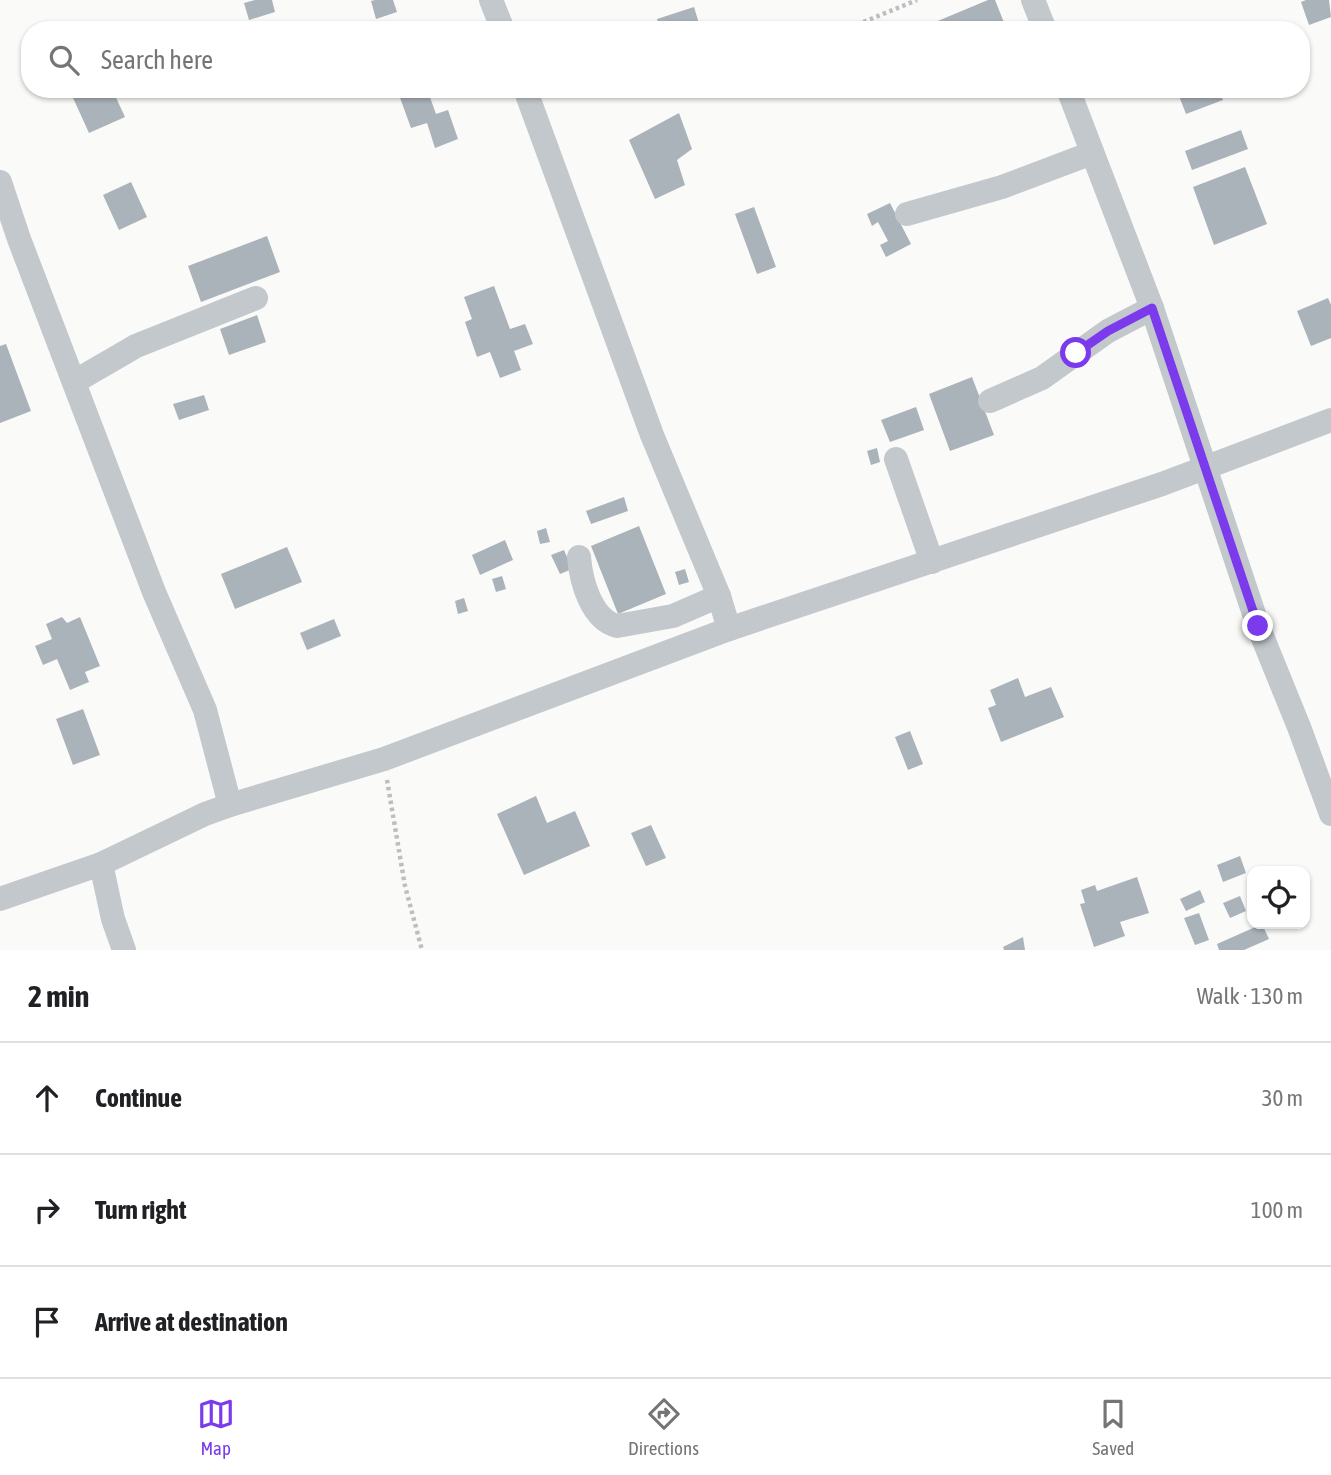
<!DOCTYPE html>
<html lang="en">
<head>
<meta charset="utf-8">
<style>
  body { margin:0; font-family:"Asap Condensed",sans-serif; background:#f6f6f6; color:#202124 }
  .controls { position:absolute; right:21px; bottom:21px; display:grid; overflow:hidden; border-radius:14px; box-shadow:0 2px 5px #0004 }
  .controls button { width:63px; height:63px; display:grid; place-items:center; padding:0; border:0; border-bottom:2px solid #e0e0e0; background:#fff; color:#202124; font:35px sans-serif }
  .stop { position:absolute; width:21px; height:21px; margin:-16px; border:5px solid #7c3aed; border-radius:50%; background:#fff }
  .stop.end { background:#7c3aed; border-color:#fff; box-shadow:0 2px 7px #0008 }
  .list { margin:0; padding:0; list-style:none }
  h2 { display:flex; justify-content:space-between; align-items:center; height:91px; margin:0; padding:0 28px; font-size:30px }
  h2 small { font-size:23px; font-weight:400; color:#757577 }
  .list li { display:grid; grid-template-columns:46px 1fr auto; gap:21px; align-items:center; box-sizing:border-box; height:112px; padding:0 28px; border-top:2px solid #e0e0e0 }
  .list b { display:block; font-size:26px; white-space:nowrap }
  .list em { font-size:23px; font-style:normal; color:#757577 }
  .icon { flex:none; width:38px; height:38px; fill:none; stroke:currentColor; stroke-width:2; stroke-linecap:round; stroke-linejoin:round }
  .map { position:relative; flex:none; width:1331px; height:950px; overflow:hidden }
  .search { position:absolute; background:#fff; box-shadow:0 2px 5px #0004; left:21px; right:21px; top:21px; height:77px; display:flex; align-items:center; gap:18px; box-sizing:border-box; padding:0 24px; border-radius:28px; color:#757577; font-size:26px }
  .sheet { height:427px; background:#fff }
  nav { display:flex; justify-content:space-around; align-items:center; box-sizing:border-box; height:98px; border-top:2px solid #e0e0e0; background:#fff; font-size:19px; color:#757577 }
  nav a { display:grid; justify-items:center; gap:4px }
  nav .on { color:#7c3aed }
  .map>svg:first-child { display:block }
  .building { fill:#aab3b9 }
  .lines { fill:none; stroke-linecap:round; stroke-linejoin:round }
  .path { stroke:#bbbfc2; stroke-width:4.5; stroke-dasharray:3.5 3.5; stroke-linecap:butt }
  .minor { stroke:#c3c8cc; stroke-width:24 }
  .route { stroke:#7c3aed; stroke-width:9 }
</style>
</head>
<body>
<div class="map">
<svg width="1331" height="950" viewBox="0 0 1331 950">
  <rect width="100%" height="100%" fill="#fafaf8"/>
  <!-- building -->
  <g class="building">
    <path d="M255,0H272L275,12L249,20L244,3Z"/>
    <path d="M375,0H393L397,12L376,19L371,1Z"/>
    <path d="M988,0H995L1007,30H922L921,28Z"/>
    <path d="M1306,0H1329L1331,17L1309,25L1301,2Z"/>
    <path d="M694,7L701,30H660L657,19Z"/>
    <path d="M69,89H112L125,117L89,133Z"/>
    <path d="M415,89H427L436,114L448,110L458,139L435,148L427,123L411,128L399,95Z"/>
    <path d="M1171,89H1218L1223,100L1186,114L1179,96H1174Z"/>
    <path d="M679,113L692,149L677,160L685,185L655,199L629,140Z"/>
    <path d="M1241,130L1248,149L1192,170L1185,151Z"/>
    <path d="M1245,167L1267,224L1214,245L1193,187Z"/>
    <path d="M131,182L147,217L119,230L103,195Z"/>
    <path d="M890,203L911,244L886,257L880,245L888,241L878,222L872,226L867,214Z"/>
    <path d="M754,207L776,267L757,274L735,214Z"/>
    <path d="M267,236L280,272L201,302L188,266Z"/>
    <path d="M494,286L510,329L525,324L533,344L514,351L521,370L500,378L490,352L477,357L465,322L472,319L464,297Z"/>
    <path d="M1328,298L1331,305V338L1311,346L1297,311Z"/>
    <path d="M257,315L266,342L229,355L220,329Z"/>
    <path d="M6,344L31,411L0,423V346Z"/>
    <path d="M972,377L994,435L950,451L929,394Z"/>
    <path d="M204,395L209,410L179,420L173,404Z"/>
    <path d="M916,407L924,430L890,442L881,420Z"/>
    <path d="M877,448L880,462L871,465L867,451Z"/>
    <path d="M624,497L628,511L591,524L586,511Z"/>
    <path d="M639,526L666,594L618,614L591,546Z"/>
    <path d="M546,528L550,542L540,544L537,531Z"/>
    <path d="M505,540L513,560L480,575L472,555Z"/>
    <path d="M287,547L302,582L235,609L221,574Z"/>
    <path d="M564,550L572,569L560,574L551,555Z"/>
    <path d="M685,569L689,582L679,585L675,572Z"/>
    <path d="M502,576L506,589L496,592L492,579Z"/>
    <path d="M464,598L468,611L458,614L455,601Z"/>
    <path d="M62,617L67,623L80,617L100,666L85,672L89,682L70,690L57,659L43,665L35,646L52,639L46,624Z"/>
    <path d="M334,619L341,636L307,650L300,633Z"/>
    <path d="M1018,678L1025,697L1051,687L1064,717L1001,742L988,708L996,705L990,690Z"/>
    <path d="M83,709L100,755L73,765L56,719Z"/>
    <path d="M910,731L923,764L908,770L895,737Z"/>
    <path d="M536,796L547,823L575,811L590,846L524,875L497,814Z"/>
    <path d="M651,825L666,858L646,866L631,833Z"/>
    <path d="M1240,856L1246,873L1223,882L1217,865Z"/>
    <path d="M1137,877L1149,913L1120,922L1125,936L1094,947L1080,904L1085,903L1081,890L1095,885L1097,891Z"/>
    <path d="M1200,890L1205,902L1186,911L1180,899Z"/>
    <path d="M1240,896L1246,911L1230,918L1223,903Z"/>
    <path d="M1199,913L1209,940L1195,945L1184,918Z"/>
    <path d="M1262,924L1269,939L1244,950H1219L1217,944Z"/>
    <path d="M1023,937L1025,950H1004L1003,947Z"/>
  </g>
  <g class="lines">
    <!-- path -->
    <g class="path">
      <path d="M844,30L917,0"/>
      <path d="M387,780L405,886L422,950"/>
    </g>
    <!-- minor -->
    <g class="minor">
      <path d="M491,0L503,30"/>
      <path d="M1033,0L1045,30"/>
      <path d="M525,89L652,435L719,596L729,629"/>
      <path d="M1068,89L1152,308L1258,626L1299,727L1331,814"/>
      <path d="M0,182L19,239L154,592L205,710L230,805"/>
      <path d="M907,214L1002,187L1092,153"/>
      <path d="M74,382L136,346L256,298"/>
      <path d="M990,401L1042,378L1108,331L1152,308"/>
      <path d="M896,459L932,562"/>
      <path d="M579,557C581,581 591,619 617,626L673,616L719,596"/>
      <path d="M101,864L113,919L124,950"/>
      <path d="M0,899L101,864L205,814L230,805L384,759L729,629L1162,484L1331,420"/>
    </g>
  </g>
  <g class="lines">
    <!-- route -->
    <path class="route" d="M1076,353L1108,331L1152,308L1258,626"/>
  </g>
</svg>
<div class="controls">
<button><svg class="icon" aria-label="locate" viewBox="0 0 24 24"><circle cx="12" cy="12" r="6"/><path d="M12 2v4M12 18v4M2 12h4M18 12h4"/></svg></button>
</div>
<div class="stop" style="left:1076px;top:353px"></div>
<div class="stop end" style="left:1258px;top:626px"></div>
<div class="search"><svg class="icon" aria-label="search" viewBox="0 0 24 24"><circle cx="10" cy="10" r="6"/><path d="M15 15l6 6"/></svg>Search here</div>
</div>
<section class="sheet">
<h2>2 min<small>Walk · 130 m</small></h2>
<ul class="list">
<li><svg class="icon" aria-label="ahead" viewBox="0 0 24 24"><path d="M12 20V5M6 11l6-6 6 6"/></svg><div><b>Continue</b></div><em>30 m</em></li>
<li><svg class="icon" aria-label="right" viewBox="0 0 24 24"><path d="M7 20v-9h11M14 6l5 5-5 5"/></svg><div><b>Turn right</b></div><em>100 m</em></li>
<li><svg class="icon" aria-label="arrive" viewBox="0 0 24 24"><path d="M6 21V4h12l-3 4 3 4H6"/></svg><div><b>Arrive at destination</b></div></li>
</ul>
</section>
<nav>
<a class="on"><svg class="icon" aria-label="map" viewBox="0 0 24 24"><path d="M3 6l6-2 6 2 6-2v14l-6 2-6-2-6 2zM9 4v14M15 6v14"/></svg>Map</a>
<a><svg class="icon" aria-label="directions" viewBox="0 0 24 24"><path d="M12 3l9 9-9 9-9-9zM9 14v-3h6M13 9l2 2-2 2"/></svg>Directions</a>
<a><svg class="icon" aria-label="saved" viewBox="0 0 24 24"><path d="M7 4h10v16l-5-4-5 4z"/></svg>Saved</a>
</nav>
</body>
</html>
